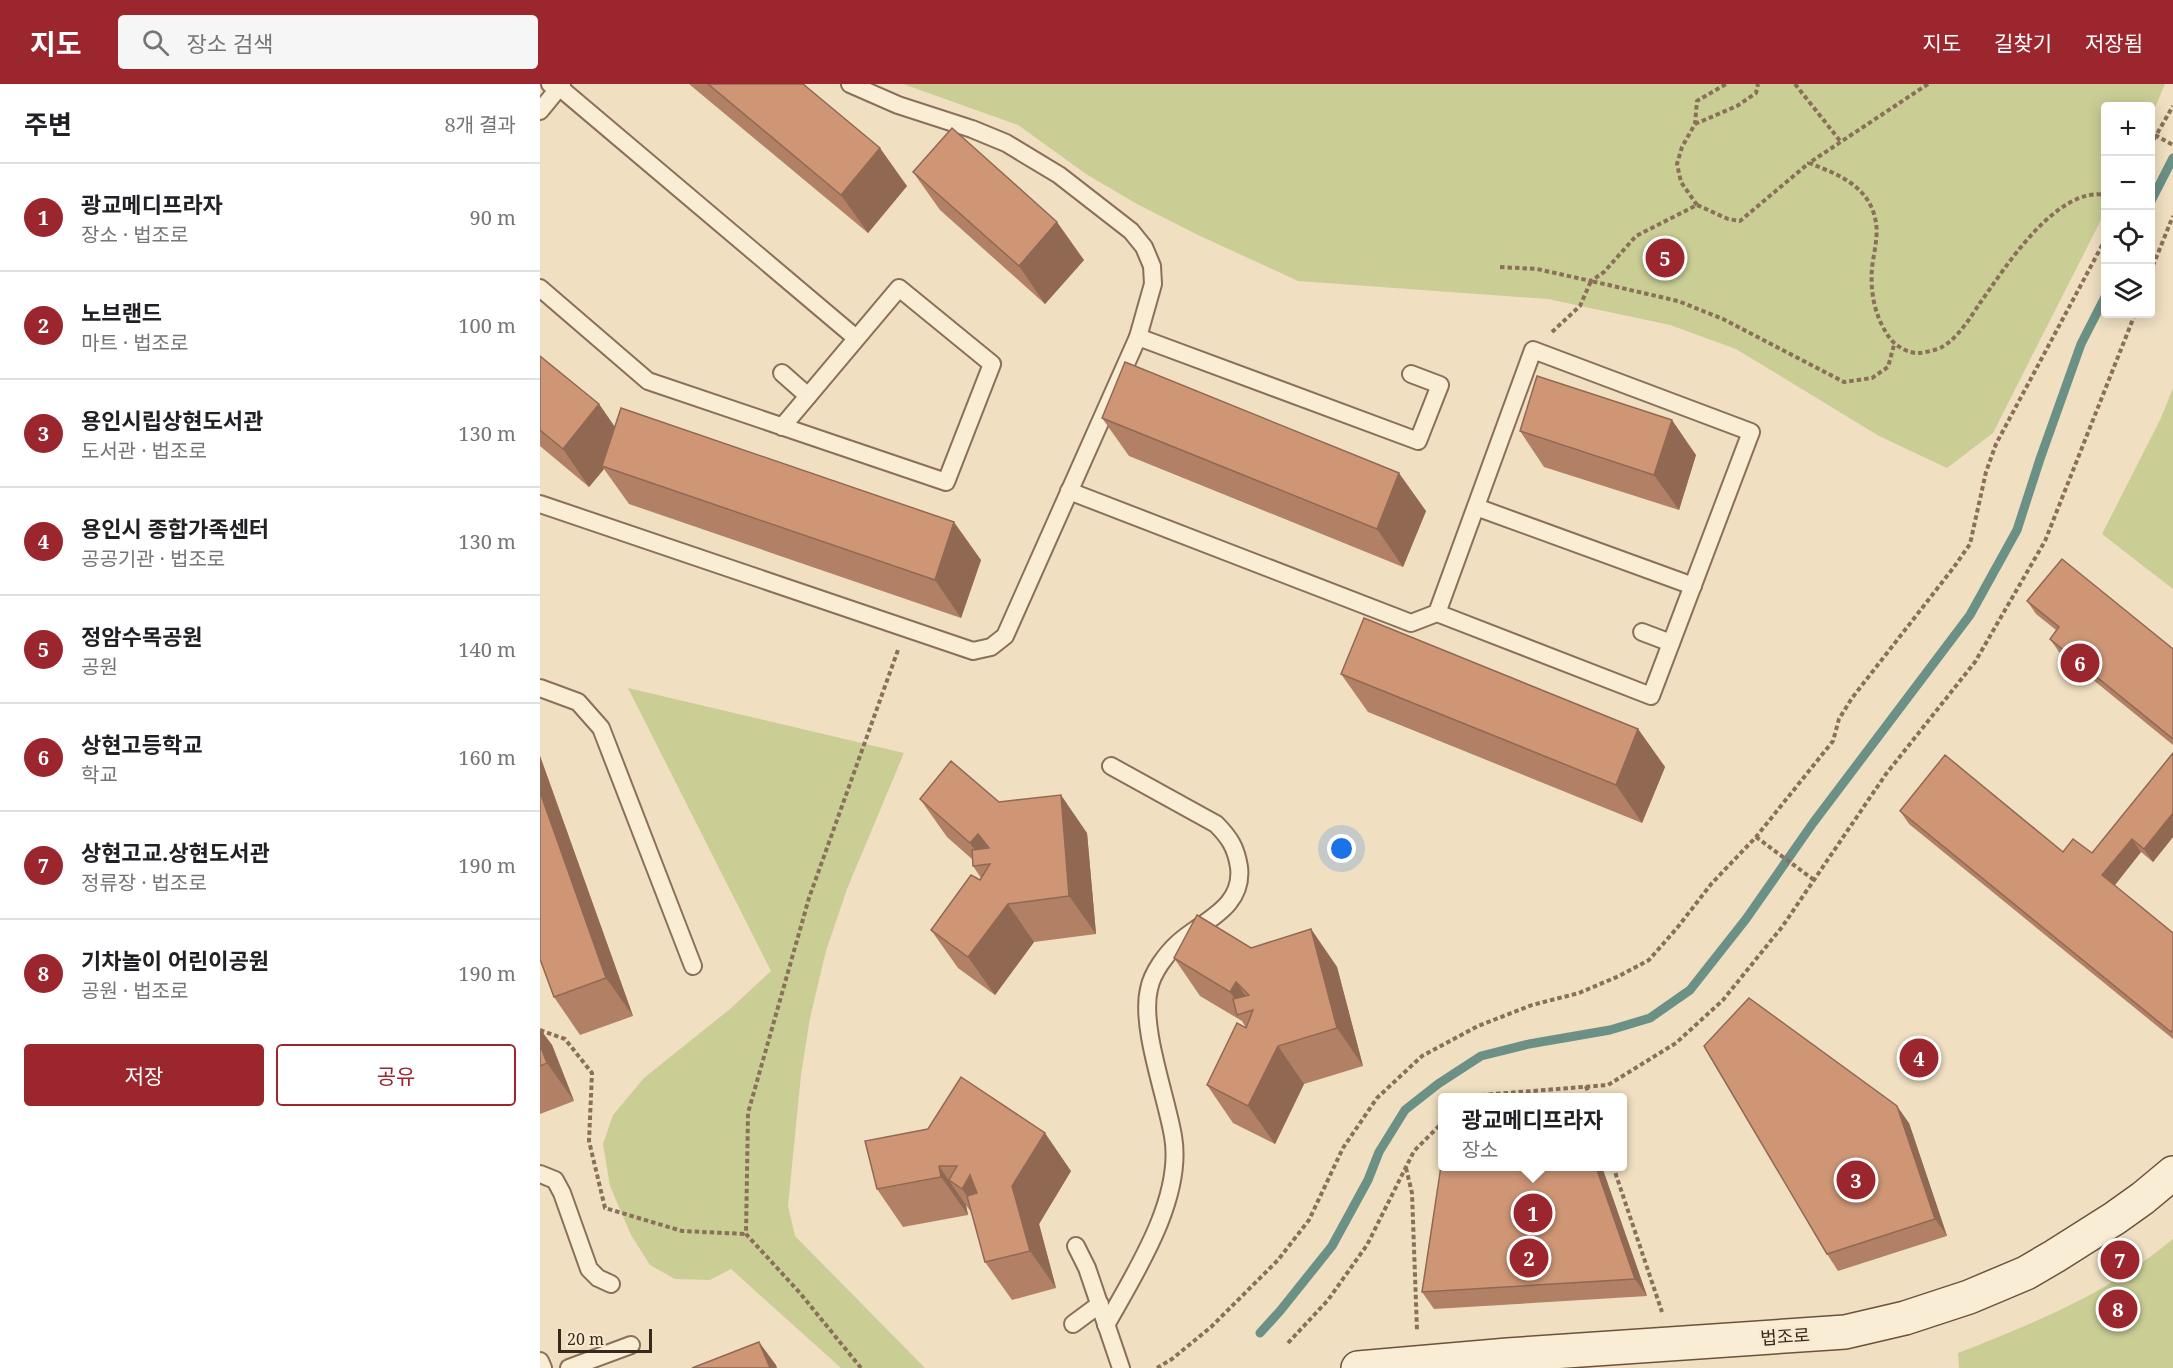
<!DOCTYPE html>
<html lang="ko">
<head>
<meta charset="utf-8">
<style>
  body { margin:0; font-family:"Noto Serif","Noto Sans KR",serif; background:#f6f6f6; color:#202124 }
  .controls { position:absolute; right:18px; top:18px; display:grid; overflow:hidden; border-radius:6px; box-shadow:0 3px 15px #0003 }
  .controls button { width:54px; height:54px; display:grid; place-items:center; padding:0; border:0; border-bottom:2px solid #e0e0e0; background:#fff; color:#202124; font:30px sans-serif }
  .scale { position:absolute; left:18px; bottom:15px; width:94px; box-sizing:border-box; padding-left:6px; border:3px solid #39291d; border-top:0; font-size:16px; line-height:21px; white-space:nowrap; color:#39291d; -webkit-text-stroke:4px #f7ead1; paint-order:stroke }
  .you { position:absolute; left:802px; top:765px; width:21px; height:21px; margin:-15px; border:4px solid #fff; border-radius:50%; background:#1a73e8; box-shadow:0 0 0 9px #1a73e833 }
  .badge { display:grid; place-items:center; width:39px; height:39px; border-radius:50%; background:#9b262d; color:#fff; font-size:20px; font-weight:700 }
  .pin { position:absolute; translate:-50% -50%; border:3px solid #fff; box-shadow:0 2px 6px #0006 }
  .popup { position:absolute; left:898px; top:1009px; width:189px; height:78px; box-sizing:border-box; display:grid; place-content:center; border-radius:6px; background:#fff; filter:drop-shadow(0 2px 4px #0005); font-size:20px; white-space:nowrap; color:#757577 }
  .popup b { font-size:22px; color:#202124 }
  .popup::after { content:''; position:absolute; left:50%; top:100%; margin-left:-12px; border:12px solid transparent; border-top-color:#fff }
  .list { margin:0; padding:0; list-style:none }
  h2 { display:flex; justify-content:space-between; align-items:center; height:78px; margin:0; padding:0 24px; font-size:26px }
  h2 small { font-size:20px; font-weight:400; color:#757577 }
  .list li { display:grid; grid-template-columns:39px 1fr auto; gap:18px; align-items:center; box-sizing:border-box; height:108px; padding:0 24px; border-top:2px solid #e0e0e0 }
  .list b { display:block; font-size:22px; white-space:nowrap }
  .list p { margin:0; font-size:20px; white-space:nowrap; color:#757577 }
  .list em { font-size:20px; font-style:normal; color:#757577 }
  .actions { display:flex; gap:12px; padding:18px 24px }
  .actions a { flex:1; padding:14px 0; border:2px solid #9b262d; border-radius:6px; text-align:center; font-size:21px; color:#9b262d }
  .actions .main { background:#9b262d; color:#fff }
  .icon { flex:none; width:33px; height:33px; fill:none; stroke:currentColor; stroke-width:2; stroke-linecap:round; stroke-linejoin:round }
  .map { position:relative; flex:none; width:1633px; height:1284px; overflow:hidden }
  header { display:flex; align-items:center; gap:36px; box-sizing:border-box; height:84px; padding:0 30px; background:#9b262d; color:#fff }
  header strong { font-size:28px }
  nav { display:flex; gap:33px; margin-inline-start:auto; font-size:21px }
  .search { width:420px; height:54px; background:#f6f6f6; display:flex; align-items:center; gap:15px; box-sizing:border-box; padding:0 21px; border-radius:6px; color:#757577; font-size:22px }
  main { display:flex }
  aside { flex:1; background:#fff }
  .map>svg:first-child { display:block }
  .green { fill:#cace95 }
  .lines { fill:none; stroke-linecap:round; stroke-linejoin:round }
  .stream { stroke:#6b9085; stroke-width:9 }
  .lane-casing { stroke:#8a7058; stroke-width:20 }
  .secondary-casing { stroke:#6c513b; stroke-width:36 }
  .path { stroke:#8a7058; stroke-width:4; stroke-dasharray:4.5 3; stroke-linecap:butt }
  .lane { stroke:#faedd5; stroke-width:16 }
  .secondary { stroke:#faedd5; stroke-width:33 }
  .wall { fill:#b28165 }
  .shaded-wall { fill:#916953 }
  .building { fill:#cf9676; stroke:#916953; stroke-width:1.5 }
  .labels { text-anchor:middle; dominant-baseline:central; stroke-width:5; stroke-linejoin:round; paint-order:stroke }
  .street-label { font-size:18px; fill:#39291d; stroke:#f7ead1 }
</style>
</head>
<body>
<header>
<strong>지도</strong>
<div class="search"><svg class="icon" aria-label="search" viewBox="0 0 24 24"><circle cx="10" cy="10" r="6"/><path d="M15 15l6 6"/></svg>장소 검색</div>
<nav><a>지도</a><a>길찾기</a><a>저장됨</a></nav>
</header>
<main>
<aside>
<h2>주변<small>8개 결과</small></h2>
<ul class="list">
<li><span class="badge">1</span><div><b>광교메디프라자</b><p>장소 · 법조로</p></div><em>90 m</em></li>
<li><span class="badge">2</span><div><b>노브랜드</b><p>마트 · 법조로</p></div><em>100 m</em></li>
<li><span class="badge">3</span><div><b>용인시립상현도서관</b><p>도서관 · 법조로</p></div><em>130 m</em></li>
<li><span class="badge">4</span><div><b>용인시 종합가족센터</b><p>공공기관 · 법조로</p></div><em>130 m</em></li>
<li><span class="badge">5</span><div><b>정암수목공원</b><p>공원</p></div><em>140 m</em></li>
<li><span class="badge">6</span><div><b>상현고등학교</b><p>학교</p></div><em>160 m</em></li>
<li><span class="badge">7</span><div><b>상현고교.상현도서관</b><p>정류장 · 법조로</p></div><em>190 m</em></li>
<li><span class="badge">8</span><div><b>기차놀이 어린이공원</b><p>공원 · 법조로</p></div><em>190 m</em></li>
</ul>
<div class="actions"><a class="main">저장</a><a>공유</a></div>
</aside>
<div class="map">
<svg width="1633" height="1284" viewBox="0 0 1633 1284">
  <rect width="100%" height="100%" fill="#f0dfc1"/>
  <!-- green -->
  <g class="green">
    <path d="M363,0H1625L1611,33L1610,22H1566L1565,128L1453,349L1407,384L1339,352L1196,265L1130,241L1008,215L758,197L658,151L597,120L546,90L478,41Z"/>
    <path d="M1633,304V505L1562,450L1621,334Z"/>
    <path d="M88,604L364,669L307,805L286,867L270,934L261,991L248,1122L255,1152L385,1284H301L191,1185L170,1196L135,1195L110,1181L91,1151L70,1102L63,1060L73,1031L104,994L190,925L231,887Z"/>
    <path d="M1633,1155V1284H1419L1418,1269C1499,1237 1565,1211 1633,1155Z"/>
  </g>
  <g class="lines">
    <!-- stream -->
    <g class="stream">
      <path d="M1610,119L1633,74"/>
      <path d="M720,1249L740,1227L792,1162L828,1096L839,1068L865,1026L898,1000L941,972L989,960L1070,946L1110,934L1150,906L1206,835L1273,739L1430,531L1477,446L1500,375L1541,260L1566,211"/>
    </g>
    <!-- lane casing -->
    <g class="lane-casing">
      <g id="lane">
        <path d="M10,0L19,3L316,254"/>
        <path d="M0,27L22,0"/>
        <path d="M0,204L108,297L406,398L452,280L359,204L242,343"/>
        <path d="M598,253L878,357L900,301L871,290"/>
        <path d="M242,289L268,312"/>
        <path d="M529,407L871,539L897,529L1111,612L1211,348L993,266L897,529"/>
        <path d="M0,420L433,567L451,563L465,552L598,253L613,200L612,182L604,163L591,147L519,91L466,59L432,45L358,21L310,0"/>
        <path d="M936,423L1153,502"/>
        <path d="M1102,548L1131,559"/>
        <path d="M0,604L38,618L61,644L153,882"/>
        <path d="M0,1090L15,1096L22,1109L49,1185L58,1194L71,1200"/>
        <path d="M536,1162L547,1184L581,1284"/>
        <path d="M533,1240L560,1220"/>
        <path d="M566,1241C595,1189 644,1114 633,1052C626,1011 600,943 609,905C612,889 626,870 638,859C662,837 704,824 699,783C696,764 690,754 676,740L571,682"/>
        <path d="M0,1277L3,1284"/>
        <path d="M29,1284L91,1261"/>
      </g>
    </g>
    <!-- secondary casing -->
    <g class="secondary-casing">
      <path id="secondary" d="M818,1284L968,1271L1305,1248L1365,1234L1429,1213L1486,1189L1515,1172L1575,1134L1603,1114L1633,1089"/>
    </g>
    <!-- path -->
    <g class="path">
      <path d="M1255,0L1301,58"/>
      <path d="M1388,0L1269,79C1295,89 1325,100 1334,130C1340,149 1334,166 1332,184C1330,209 1335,233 1349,253C1355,262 1369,270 1380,269C1386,268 1397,266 1402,263C1418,254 1430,234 1440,219C1465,184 1516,102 1566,111"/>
      <path d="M1155,40L1197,22L1216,9L1218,0"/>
      <path d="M1615,51L1633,61"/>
      <path d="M1610,62L1633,22"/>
      <path d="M1157,121L1141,98L1137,80L1142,63L1155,40L1157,17L1186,0"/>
      <path d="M960,183L997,185L1051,197L1064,188L1096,152L1157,121L1188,135L1200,137L1269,79"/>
      <path d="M1610,189L1633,132"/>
      <path d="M1012,248L1040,222L1051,197L1138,217L1183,235L1304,298L1332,294L1348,283L1354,261"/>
      <path d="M1216,753L1274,796"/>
      <path d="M0,946L25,955L52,989L49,1057L65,1124L142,1147L206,1150"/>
      <path d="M1046,1002L1050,1014"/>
      <path d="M927,1014L929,1012L1068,1001L1136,959L1183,916L1242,843L1346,690L1435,578L1505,457L1595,230"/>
      <path d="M1073,1082L1122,1228"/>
      <path d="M866,1084L872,1109L877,1246"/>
      <path d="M748,1259L788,1216L827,1161L874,1067L903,1038"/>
      <path d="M321,1284L260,1209L206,1150L208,1029L269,814L358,566"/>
      <path d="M617,1284L632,1275L671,1243L738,1176L769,1136L803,1064L837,1014L882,972L938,942L992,921L1039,909L1079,892L1109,876L1137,844L1172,799L1216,753L1293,657L1299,635L1312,614L1414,483L1430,460L1446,388L1456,360L1566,154"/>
    </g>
    <!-- lane -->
    <use href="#lane" class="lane"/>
    <!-- secondary -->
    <use href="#secondary" class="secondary"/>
  </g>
  <!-- wall -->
  <g class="wall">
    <path d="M149,0H263L367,102L328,149Z"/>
    <path d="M373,88L544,176L505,220L400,126Z"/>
    <path d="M0,272L59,320L75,343L441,476L421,534L89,420L64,385L49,403L0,362Z"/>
    <path d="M562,334L886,427L863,483L589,372Z"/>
    <path d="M980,347L1156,371L1139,426L1004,383Z"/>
    <path d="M1487,517L1633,565V661L1519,568L1510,555L1516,546L1496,530Z"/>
    <path d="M801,590L1098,645L1125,683L1102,739L828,628Z"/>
    <path d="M1633,669V753L1613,778L1601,768L1574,801L1633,849V955L1369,740L1360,727L1523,768L1552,769Z"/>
    <path d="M0,672L93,932L40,951L14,913L0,875Z"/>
    <path d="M380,715L459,718L547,749L556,850L494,858L455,911L418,884L391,846L441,794L433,782V776L407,753Z"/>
    <path d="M771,845L797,883L823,982L764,1000L735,1060L693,1039L667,1001L706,944L702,937L660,912L634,874L711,864Z"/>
    <path d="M0,945L12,961L34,1017L0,1030Z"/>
    <path d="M1369,1039L1407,1152L1298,1187L1287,1170Z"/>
    <path d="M325,1057L531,1087L499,1140L516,1204L472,1216L445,1178L431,1128L426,1121L428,1131L363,1143L337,1105Z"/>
    <path d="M903,1083H1062L1107,1212L894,1225L882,1208Z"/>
  </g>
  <!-- shaded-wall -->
  <g class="shaded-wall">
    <path d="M340,64L367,102L328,149L301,111Z"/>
    <path d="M517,138L544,176L505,220L479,182Z"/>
    <path d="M59,320L85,358L62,382L64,385L49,403L23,365Z"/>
    <path d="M1132,336L1156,371L1139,426L1114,391Z"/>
    <path d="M859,389L886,427L863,483L837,445Z"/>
    <path d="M414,438L441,476L421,534L395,496Z"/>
    <path d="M1098,645L1125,683L1102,739L1076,701Z"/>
    <path d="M0,672L93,932L66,894L0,708Z"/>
    <path d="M521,711L547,749L556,850L529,812Z"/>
    <path d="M1633,729V753L1613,778L1604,765Z"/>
    <path d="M438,750L464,788L450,780L446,781L430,759Z"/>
    <path d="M1592,755L1601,768L1572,805L1562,791Z"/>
    <path d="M468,820L494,858L455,911L428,873Z"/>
    <path d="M771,845L797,883L823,982L797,944Z"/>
    <path d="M696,898L722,936L713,926L705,929L690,908Z"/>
    <path d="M0,945L12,961L34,1017L7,979L0,961Z"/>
    <path d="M738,962L764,1000L735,1060L708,1022Z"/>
    <path d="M1357,1022L1369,1039L1407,1152L1395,1135Z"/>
    <path d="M505,1049L531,1087L499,1140L516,1204L490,1167L472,1102Z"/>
    <path d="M399,1082L426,1121L428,1131L401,1093Z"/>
    <path d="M1056,1083H1062L1107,1212L1095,1195Z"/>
    <path d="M430,1091L449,1143L422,1105Z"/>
    <path d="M219,1258L236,1281L237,1284H230Z"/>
  </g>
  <!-- building -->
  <g class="building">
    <path d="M168,0H263L340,64L301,111Z"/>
    <path d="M412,44L517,138L479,182L373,88Z"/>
    <path d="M0,272L59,320L23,365L0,346Z"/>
    <path d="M585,278L859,389L837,445L562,334Z"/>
    <path d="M997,292L1132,336L1114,391L980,347Z"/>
    <path d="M81,324L414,438L395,496L62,382Z"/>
    <path d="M1522,475L1633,565V655L1510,555L1519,543L1487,517Z"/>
    <path d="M824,534L1098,645L1076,701L801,590Z"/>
    <path d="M1633,669V729L1604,765L1592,755L1562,791L1633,849V945L1631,948L1360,727L1405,671L1523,768L1533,755L1552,769Z"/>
    <path d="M411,677L459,718L521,711L529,812L468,820L428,873L391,846L431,791L440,796L450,780L433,782L432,766L449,764L438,750L430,759L380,715Z"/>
    <path d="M0,708L66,894L14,913L0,875Z"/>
    <path d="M657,831L711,864L771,845L797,944L738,962L708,1022L667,1001L697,939L706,944L713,926L697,931L693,915L709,911L696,898L690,908L634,874Z"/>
    <path d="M1209,914L1357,1022L1395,1135L1287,1170L1164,962Z"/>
    <path d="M0,961L7,979L0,982Z"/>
    <path d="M421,993L505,1049L472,1102L490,1167L445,1178L427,1112L437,1109L430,1091L422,1105L409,1096L417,1082H399L401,1093L337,1105L325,1057L388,1045Z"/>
    <path d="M903,1069V1083H1056L1095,1195L882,1208Z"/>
    <path d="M219,1258L230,1284H152Z"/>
  </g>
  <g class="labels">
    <!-- street labels -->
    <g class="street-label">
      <text transform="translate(1245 1252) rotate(-4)">법조로</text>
    </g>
  </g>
</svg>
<div class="controls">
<button>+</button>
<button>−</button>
<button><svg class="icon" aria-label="locate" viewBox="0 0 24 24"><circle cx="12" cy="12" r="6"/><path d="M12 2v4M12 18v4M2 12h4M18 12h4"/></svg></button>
<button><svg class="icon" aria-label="layers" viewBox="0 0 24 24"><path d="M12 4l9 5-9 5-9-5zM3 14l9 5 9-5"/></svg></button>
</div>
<div class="scale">20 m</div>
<div class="you"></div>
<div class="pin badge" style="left:993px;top:1129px">1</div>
<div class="popup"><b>광교메디프라자</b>장소</div>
<div class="pin badge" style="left:989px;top:1174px">2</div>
<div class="pin badge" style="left:1316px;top:1096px">3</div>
<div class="pin badge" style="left:1379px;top:974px">4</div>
<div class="pin badge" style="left:1125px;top:174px">5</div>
<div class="pin badge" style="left:1540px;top:579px">6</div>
<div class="pin badge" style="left:1580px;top:1176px">7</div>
<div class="pin badge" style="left:1578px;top:1225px">8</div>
</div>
</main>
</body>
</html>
